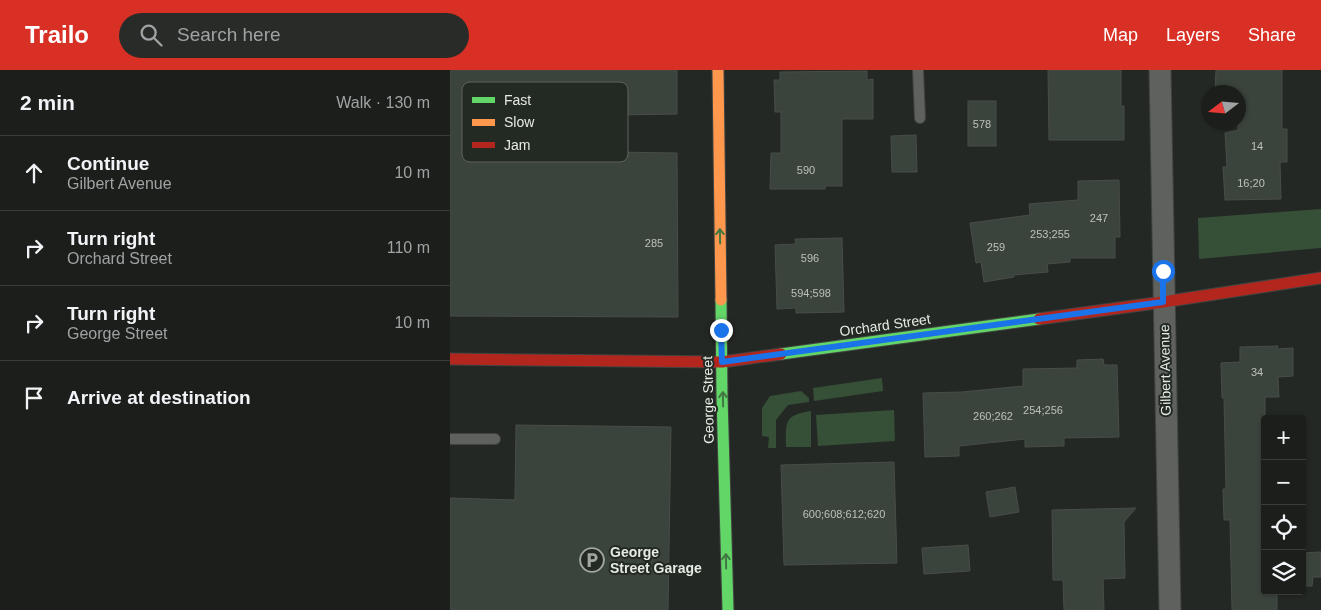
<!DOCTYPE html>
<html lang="en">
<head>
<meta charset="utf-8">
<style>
  body { margin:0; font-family:Helvetica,sans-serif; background:#282b28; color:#f1f3f6 }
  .controls { position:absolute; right:15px; bottom:15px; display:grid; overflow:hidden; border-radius:5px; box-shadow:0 1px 4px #0004 }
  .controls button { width:45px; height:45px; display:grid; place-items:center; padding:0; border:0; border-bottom:1px solid #393c3a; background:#1b1e1b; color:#f1f3f6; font:25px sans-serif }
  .compass { position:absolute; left:751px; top:15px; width:45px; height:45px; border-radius:50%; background:#1b1e1b; box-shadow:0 1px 4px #0004; rotate:254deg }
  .stop { position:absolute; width:15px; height:15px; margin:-11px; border:4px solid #1a73e8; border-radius:50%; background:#fff }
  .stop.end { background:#1a73e8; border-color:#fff; box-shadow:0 1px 5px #0008 }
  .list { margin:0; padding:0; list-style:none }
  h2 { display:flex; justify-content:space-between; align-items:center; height:65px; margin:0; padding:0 20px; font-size:21px }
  h2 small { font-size:16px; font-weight:400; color:#a0a2a3 }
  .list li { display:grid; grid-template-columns:32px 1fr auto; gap:15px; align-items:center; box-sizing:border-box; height:75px; padding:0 20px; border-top:1px solid #393c3a }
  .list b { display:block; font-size:19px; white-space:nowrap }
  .list p { margin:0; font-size:16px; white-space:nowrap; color:#a0a2a3 }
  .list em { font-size:16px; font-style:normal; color:#a0a2a3 }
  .icon { flex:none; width:28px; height:28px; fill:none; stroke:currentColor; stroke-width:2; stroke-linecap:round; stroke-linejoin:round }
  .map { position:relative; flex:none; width:871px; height:540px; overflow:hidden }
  header { display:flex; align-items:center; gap:30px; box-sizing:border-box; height:70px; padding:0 25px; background:#d93025; color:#fff }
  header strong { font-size:24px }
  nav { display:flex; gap:28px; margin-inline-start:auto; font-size:18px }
  .search { width:350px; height:45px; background:#282b28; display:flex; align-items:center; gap:12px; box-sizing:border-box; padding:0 18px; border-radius:28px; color:#a0a2a3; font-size:19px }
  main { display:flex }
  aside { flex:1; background:#1b1e1b }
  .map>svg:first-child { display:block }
  .green { fill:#364f37 }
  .building { fill:#3b443c; stroke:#494c49 }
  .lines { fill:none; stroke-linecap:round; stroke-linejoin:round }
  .lane-casing { stroke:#414441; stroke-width:12 }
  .street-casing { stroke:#414441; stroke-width:23 }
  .fast-casing { stroke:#414441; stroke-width:13 }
  .slow-casing { stroke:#414441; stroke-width:13 }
  .jam-casing { stroke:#414441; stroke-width:13 }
  .lane { stroke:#5f615f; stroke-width:10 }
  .street { stroke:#5f615f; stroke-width:21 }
  .fast { stroke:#63d668; stroke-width:11 }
  .slow { stroke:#ff974d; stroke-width:11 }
  .jam { stroke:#b3261e; stroke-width:11 }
  .oneway { stroke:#407742 }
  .route { stroke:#1a73e8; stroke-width:6 }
  .labels { text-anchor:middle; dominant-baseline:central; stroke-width:4; stroke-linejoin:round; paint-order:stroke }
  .number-label { font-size:11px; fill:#bbc0bb }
  .street-label { font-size:14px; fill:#e6eae5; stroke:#232923 }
  .poi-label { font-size:14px; font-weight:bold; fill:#e6eae5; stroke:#232923; text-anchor:start }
  .key { fill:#232923; stroke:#5e635d; stroke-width:1 }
  .key-label { font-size:14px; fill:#e6eae5 }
</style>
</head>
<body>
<header>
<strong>Trailo</strong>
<div class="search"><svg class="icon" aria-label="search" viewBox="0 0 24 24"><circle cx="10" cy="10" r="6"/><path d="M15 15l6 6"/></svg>Search here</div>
<nav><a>Map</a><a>Layers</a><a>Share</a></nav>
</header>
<main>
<aside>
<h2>2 min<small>Walk · 130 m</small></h2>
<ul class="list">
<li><svg class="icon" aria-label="ahead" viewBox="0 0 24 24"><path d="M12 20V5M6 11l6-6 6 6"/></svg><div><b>Continue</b><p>Gilbert Avenue</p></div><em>10 m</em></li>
<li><svg class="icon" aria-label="right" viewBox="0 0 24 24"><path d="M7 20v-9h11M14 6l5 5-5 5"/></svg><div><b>Turn right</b><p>Orchard Street</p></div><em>110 m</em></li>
<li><svg class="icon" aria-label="right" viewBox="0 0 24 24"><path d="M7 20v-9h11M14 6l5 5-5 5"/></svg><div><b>Turn right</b><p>George Street</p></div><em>10 m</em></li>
<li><svg class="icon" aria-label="arrive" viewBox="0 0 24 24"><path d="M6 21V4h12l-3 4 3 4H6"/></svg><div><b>Arrive at destination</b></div></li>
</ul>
</aside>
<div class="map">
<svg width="871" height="540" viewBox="0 0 871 540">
  <rect width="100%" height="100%" fill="#242824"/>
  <!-- green -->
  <g class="green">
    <path d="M871,139V178L749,189L748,148Z"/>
    <path d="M432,308L433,321L364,331L363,318Z"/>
    <path d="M351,321L359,328V332L338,335L326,350V378H318L319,367L312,366V338L320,326Z"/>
    <path d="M444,340L445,371L368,376L366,345Z"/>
    <path d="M361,341V377H336C336,353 333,345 361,341Z"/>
  </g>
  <!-- building -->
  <g class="building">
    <path d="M0,0H227V44L163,45L164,82L227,83L228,247L0,246Z"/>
    <path d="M598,0H671V36H674V70H599Z"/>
    <path d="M766,0H832V59H837V92H830L831,129L775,130L773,97H777L775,63L788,60V22H765Z"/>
    <path d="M417,1V10L423,9V49H392V116H375V119H320L321,83H331V42H325L324,10H330V2Z"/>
    <rect x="518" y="31" width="28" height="45"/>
    <path d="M466,65L467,102H442L441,66Z"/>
    <path d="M669,110L670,167H665V188H620V192L597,194L598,202L564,205V207L534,212L531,192L526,193L520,153L580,145L579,134L628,130V111Z"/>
    <path d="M392,168L394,242L346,243V238L327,239L325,175L346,174L345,169Z"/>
    <path d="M828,276L827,279L843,278V306L828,307L829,327H815V521H852V478V483L871,482V507H863L862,516H853V522H827V540H782L780,450H774L773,419H776L774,328H772L771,293L790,292V277Z"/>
    <path d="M653,289L654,295H667L669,367L614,368V376L575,377V369L509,376V386L475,387L473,323L512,322L573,316V299L627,298V290Z"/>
    <path d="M66,355L221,357L218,540H0V428L65,430Z"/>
    <path d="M444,392L447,493L334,495L331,395Z"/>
    <path d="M565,417L569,442L540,447L536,422Z"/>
    <path d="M686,438L674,452L675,508L653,509L654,540H614L613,510H603L602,440Z"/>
    <path d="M518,475L520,501L474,504L472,478Z"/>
  </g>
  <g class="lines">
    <!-- lane casing -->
    <g class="lane-casing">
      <g id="lane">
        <path d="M468,0L470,48"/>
        <path d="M0,369H45"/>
      </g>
    </g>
    <!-- street casing -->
    <g class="street-casing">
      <path id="street" d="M710,0L720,540"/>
    </g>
    <!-- fast casing -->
    <g class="fast-casing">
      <g id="fast">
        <path d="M271,230L272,326L278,540"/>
        <path d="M331,284L589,249"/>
      </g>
    </g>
    <!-- slow casing -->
    <g class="slow-casing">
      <path id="slow" d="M268,0L271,230"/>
    </g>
    <!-- jam casing -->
    <g class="jam-casing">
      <g id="jam">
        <path d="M589,249L713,232L871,208"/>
        <path d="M0,289L272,292L331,284"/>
      </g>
    </g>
    <!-- lane -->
    <use href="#lane" class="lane"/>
    <!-- street -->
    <use href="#street" class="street"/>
    <!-- fast -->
    <use href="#fast" class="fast"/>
    <!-- slow -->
    <use href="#slow" class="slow"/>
    <!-- jam -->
    <use href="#jam" class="jam"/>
  </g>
  <!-- one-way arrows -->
  <defs><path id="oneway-shaft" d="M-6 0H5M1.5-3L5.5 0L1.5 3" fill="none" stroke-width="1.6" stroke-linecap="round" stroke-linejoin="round" transform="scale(1.25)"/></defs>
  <g class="oneway">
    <use href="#oneway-shaft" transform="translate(270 166) rotate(-91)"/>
    <use href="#oneway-shaft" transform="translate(273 329) rotate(-91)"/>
    <use href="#oneway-shaft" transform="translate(276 491) rotate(-91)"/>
  </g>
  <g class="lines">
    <!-- route -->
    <path class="route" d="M271,260L272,292L713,232V201"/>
  </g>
  <!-- icons -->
  <defs>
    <g id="parking-ring" transform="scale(1.25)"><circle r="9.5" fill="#232923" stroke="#a2a6a1" stroke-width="1.5"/><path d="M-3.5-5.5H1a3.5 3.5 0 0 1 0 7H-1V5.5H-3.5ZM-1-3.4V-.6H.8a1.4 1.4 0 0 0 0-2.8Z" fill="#a2a6a1"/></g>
  </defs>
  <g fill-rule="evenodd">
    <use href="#parking-ring" x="142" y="490"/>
  </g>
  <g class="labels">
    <!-- number labels -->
    <g class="number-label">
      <text x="532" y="54">578</text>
      <text x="807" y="76">14</text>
      <text x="356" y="100">590</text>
      <text x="801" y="113">16;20</text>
      <text x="649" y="148">247</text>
      <text x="600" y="164">253;255</text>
      <text x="204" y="173">285</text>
      <text x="546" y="177">259</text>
      <text x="360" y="188">596</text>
      <text x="361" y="223">594;598</text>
      <text x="807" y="302">34</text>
      <text x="593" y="340">254;256</text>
      <text x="543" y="346">260;262</text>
      <text x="394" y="444">600;608;612;620</text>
    </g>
    <!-- street labels -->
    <g class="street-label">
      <text transform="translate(435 255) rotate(-8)">Orchard Street</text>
      <text transform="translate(715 300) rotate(-91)">Gilbert Avenue</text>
      <text transform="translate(258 330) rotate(-91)">George Street</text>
    </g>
    <!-- poi labels -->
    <g class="poi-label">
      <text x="160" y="482">George<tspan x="160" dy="16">Street Garage</tspan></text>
    </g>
  </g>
  <!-- legend -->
  <rect x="12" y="12" width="166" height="80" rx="8" class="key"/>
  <rect x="22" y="27" width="23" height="6" fill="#63d668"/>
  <rect x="22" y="49" width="23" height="7" fill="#ff974d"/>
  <rect x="22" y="72" width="23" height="6" fill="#b3261e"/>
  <g class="key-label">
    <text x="54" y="35">Fast</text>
    <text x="54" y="57">Slow</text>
    <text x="54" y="80">Jam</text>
  </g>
</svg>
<div class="controls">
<button>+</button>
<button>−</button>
<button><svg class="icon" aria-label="locate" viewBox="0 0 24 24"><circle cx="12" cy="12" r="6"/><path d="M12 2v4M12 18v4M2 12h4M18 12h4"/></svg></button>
<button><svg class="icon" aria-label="layers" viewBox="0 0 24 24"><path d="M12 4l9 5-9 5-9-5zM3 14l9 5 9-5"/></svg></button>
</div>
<svg class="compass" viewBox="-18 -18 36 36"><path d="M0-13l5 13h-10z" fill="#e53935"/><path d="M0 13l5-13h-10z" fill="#a0a2a3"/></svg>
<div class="stop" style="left:713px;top:201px"></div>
<div class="stop end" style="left:271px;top:260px"></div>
</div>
</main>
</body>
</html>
